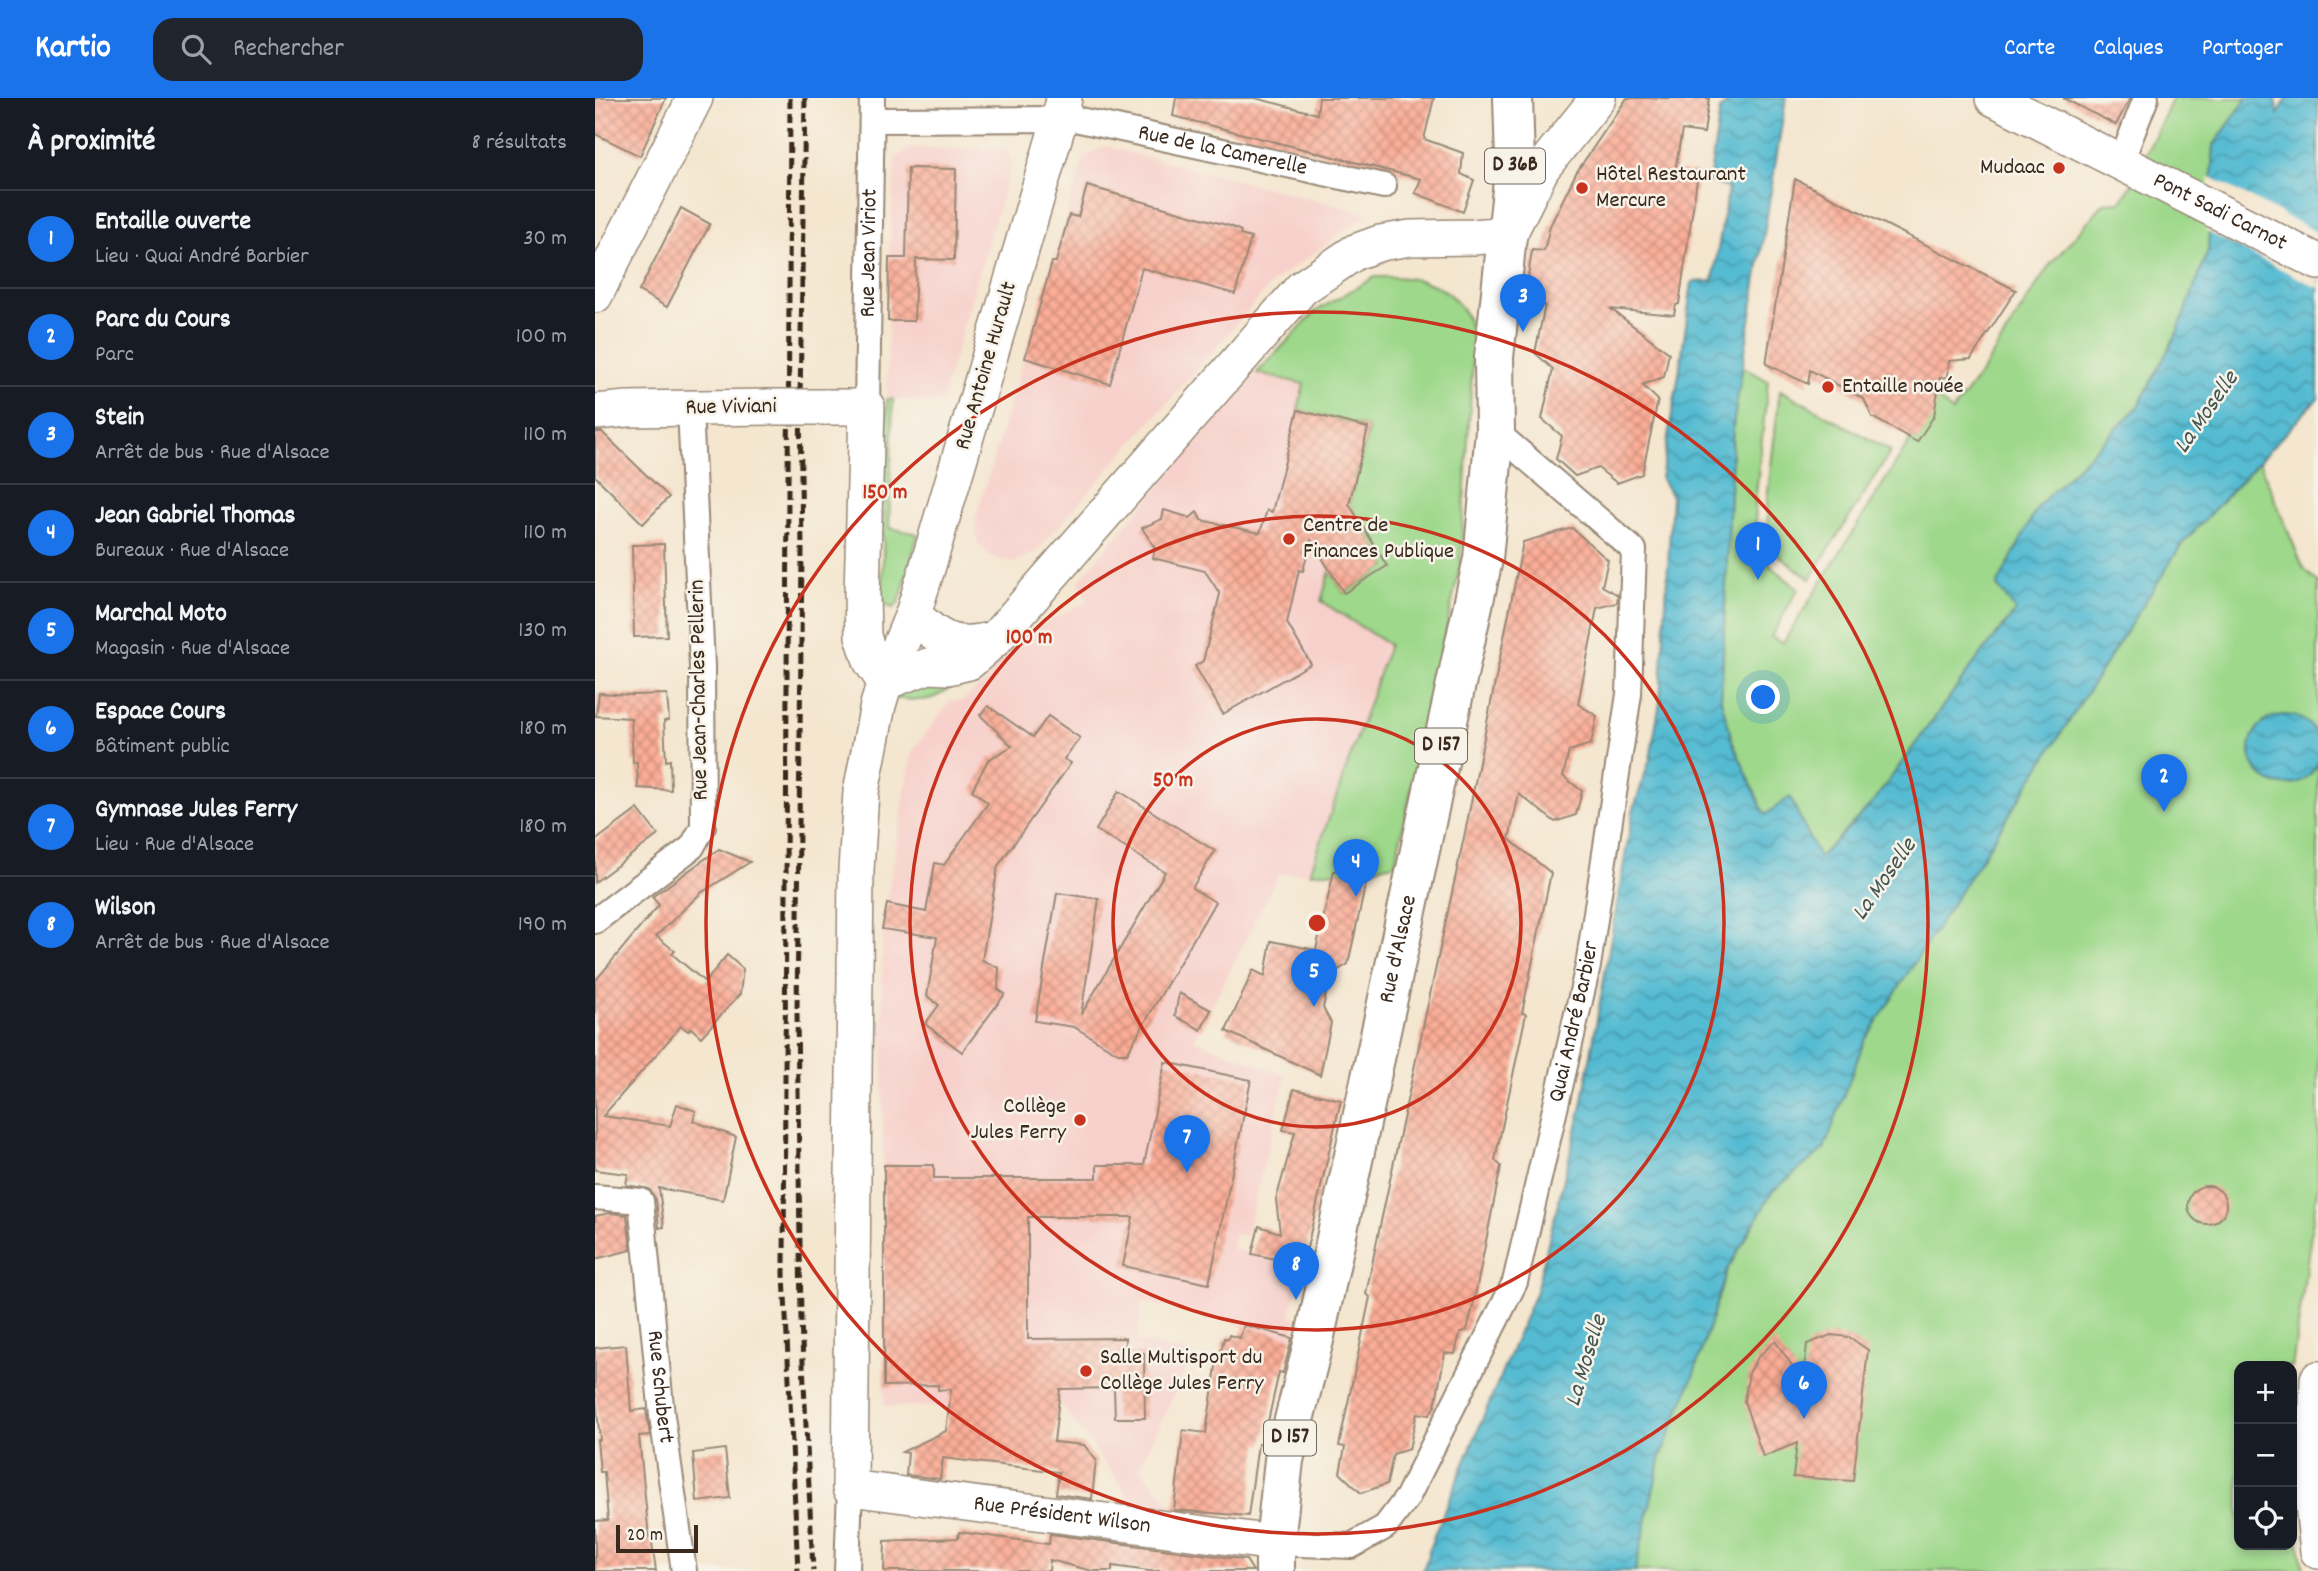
<!DOCTYPE html>
<html lang="fr">
<head>
<meta charset="utf-8">
<style>
  body { margin:0; font-family:Dekko,sans-serif; background:#20242c; color:#f1f3f6 }
  .controls { position:absolute; right:21px; bottom:21px; display:grid; overflow:hidden; border-radius:14px; box-shadow:0 4px 10px #0003 }
  .controls button { width:63px; height:63px; display:grid; place-items:center; padding:0; border:0; border-bottom:2px solid #363941; background:#171b24; color:#f1f3f6; font:35px sans-serif }
  .scale { position:absolute; left:21px; bottom:18px; width:82px; box-sizing:border-box; padding-left:7px; border:4px solid #3b2a1e; border-top:0; font-size:19px; line-height:24px; white-space:nowrap; color:#3b2a1e; -webkit-text-stroke:5px #f7f3e8; paint-order:stroke }
  .you { position:absolute; left:1169px; top:600px; width:24px; height:24px; margin:-18px; border:5px solid #fff; border-radius:50%; background:#1a73e8; box-shadow:0 0 0 10px #1a73e833 }
  .badge { display:grid; place-items:center; width:46px; height:46px; border-radius:50%; background:#1a73e8; color:#fff; font-size:23px; font-weight:700 }
  .pin { position:absolute; translate:-50% -58px; filter:drop-shadow(0 2px 4px #0008) }
  .pin::after { content:''; position:absolute; top:37px; width:24px; height:21px; background:inherit; clip-path:polygon(0 0,100% 0,50% 100%) }
  .list { margin:0; padding:0; list-style:none }
  h2 { display:flex; justify-content:space-between; align-items:center; height:91px; margin:0; padding:0 28px; font-size:30px }
  h2 small { font-size:23px; font-weight:400; color:#9ea1a6 }
  .list li { display:grid; grid-template-columns:46px 1fr auto; gap:21px; align-items:center; box-sizing:border-box; height:98px; padding:0 28px; border-top:2px solid #363941 }
  .list b { display:block; font-size:26px; white-space:nowrap }
  .list p { margin:0; font-size:23px; white-space:nowrap; color:#9ea1a6 }
  .list em { font-size:23px; font-style:normal; color:#9ea1a6 }
  .icon { flex:none; width:38px; height:38px; fill:none; stroke:currentColor; stroke-width:2; stroke-linecap:round; stroke-linejoin:round }
  .map { position:relative; flex:none; width:1723px; height:1473px; overflow:hidden }
  header { display:flex; align-items:center; gap:42px; box-sizing:border-box; height:98px; padding:0 35px; background:#1a73e8; color:#fff }
  header strong { font-size:33px }
  nav { display:flex; gap:38px; margin-inline-start:auto; font-size:24px }
  .search { width:490px; height:63px; background:#20242c; display:flex; align-items:center; gap:18px; box-sizing:border-box; padding:0 24px; border-radius:21px; color:#9ea1a6; font-size:26px }
  main { display:flex }
  aside { flex:1; background:#171b24 }
  .map>svg:first-child { display:block }
  .built { fill:#f7d0cb }
  .green { fill:#9ed88b; stroke:#6c8154; stroke-width:2 }
  .water { fill:url(#water-waves); stroke:#487278; stroke-width:2 }
  .pier { fill:#f4e6cf }
  .building { fill:url(#building-cross-hatch) }
  .lines { fill:none; stroke-linecap:round; stroke-linejoin:round }
  .street-casing { stroke:#988876; stroke-width:28 }
  .secondary-casing { stroke:#988876; stroke-width:38 }
  .primary-casing { stroke:#988876; stroke-width:42 }
  .street { stroke:#fff; stroke-width:24 }
  .secondary { stroke:#fff; stroke-width:35 }
  .primary { stroke:#fff; stroke-width:38 }
  .rail { stroke:#3b2a1e; stroke-width:5; stroke-dasharray:10 5; stroke-linecap:butt }
  .secondary-bridge-casing { stroke:#988876; stroke-width:38; stroke-linecap:butt }
  .secondary-bridge { stroke:#fff; stroke-width:35 }
  .ring { fill:none; stroke:#c8321e; stroke-width:3.5 }
  .poi-dot { fill:#c8321e; stroke:#f7f3e8; stroke-width:2.5 }
  .labels { text-anchor:middle; dominant-baseline:central; stroke-width:5; stroke-linejoin:round; paint-order:stroke }
  .shield { fill:#f7f3e8; stroke:#73665b; stroke-width:2 }
  .shield-label { font-size:21px; font-weight:bold; fill:#3b2a1e }
  .street-label { font-size:23px; fill:#3b2a1e; stroke:#f7f3e8 }
  .poi-label { font-size:23px; fill:#3b2a1e; stroke:#f7f3e8; text-anchor:start }
  .water-label { font-size:24px; font-style:italic; fill:#425654; stroke:#f7f3e8 }
  .centre { fill:#c8321e; stroke:#f7f3e8; stroke-width:3.5 }
  .ring-label { font-size:21px; text-anchor:middle; font-weight:bold; fill:#c8321e; stroke:#f7f3e8; stroke-width:5; stroke-linejoin:round; paint-order:stroke }
</style>
</head>
<body>
<header>
<strong>Kartio</strong>
<div class="search"><svg class="icon" aria-label="search" viewBox="0 0 24 24"><circle cx="10" cy="10" r="6"/><path d="M15 15l6 6"/></svg>Rechercher</div>
<nav><a>Carte</a><a>Calques</a><a>Partager</a></nav>
</header>
<main>
<aside>
<h2>À proximité<small>8 résultats</small></h2>
<ul class="list">
<li><span class="badge">1</span><div><b>Entaille ouverte</b><p>Lieu · Quai André Barbier</p></div><em>30 m</em></li>
<li><span class="badge">2</span><div><b>Parc du Cours</b><p>Parc</p></div><em>100 m</em></li>
<li><span class="badge">3</span><div><b>Stein</b><p>Arrêt de bus · Rue d'Alsace</p></div><em>110 m</em></li>
<li><span class="badge">4</span><div><b>Jean Gabriel Thomas</b><p>Bureaux · Rue d'Alsace</p></div><em>110 m</em></li>
<li><span class="badge">5</span><div><b>Marchal Moto</b><p>Magasin · Rue d'Alsace</p></div><em>130 m</em></li>
<li><span class="badge">6</span><div><b>Espace Cours</b><p>Bâtiment public</p></div><em>180 m</em></li>
<li><span class="badge">7</span><div><b>Gymnase Jules Ferry</b><p>Lieu · Rue d'Alsace</p></div><em>180 m</em></li>
<li><span class="badge">8</span><div><b>Wilson</b><p>Arrêt de bus · Rue d'Alsace</p></div><em>190 m</em></li>
</ul>
</aside>
<div class="map">
<svg width="1723" height="1473" viewBox="0 0 1723 1473">
  <defs>
    <pattern id="water-waves" width="16" height="10" patternUnits="userSpaceOnUse" patternTransform="scale(1.75)"><rect width="16" height="10" fill="#54bbd2"/><path d="M0 5q4-4 8 0t8 0" fill="none" stroke="#4798aa"/></pattern>
    <pattern id="building-cross-hatch" width="8" height="8" patternUnits="userSpaceOnUse" patternTransform="scale(1.75)"><rect width="8" height="8" fill="#fbad97"/><path d="M0 0l8 8M0 8l8-8" fill="none" stroke="#cc8d7b"/></pattern>
  </defs>
  <rect width="100%" height="100%" fill="#f7f3e8"/>
  <filter id="ink" filterUnits="userSpaceOnUse"><feTurbulence type="fractalNoise" baseFrequency=".0143" numOctaves="2"/><feDisplacementMap in="SourceGraphic" scale="14" xChannelSelector="R" yChannelSelector="G"/><feConvolveMatrix kernelMatrix="1 2 1 2 8 2 1 2 1" color-interpolation-filters="sRGB"/></filter>
  <filter id="wash" filterUnits="userSpaceOnUse"><feTurbulence type="fractalNoise" baseFrequency=".00686" numOctaves="4" result="noise"/><feDisplacementMap in="SourceGraphic" scale="28" xChannelSelector="R" yChannelSelector="G"/><feGaussianBlur stdDeviation="1.57" result="paint"/><feColorMatrix in="noise" values="0 0 0 0 0 0 0 0 0 0 0 0 0 0 0 0 0 1.4 0 .05"/><feComposite in="paint" operator="in"/></filter>
  <g filter="url(#wash)">
    <rect width="100%" height="100%" fill="#f4e6cf"/>
    <!-- built -->
    <g class="built">
      <path d="M510,48L774,116L678,184L442,453L420,465L398,460L383,446L380,422L489,59Z"/>
      <path d="M316,50L412,52L417,64L346,304L292,301L294,160L300,60Z"/>
      <path d="M780,179H809L833,183L855,198L871,217L879,244L865,468L800,766L774,771L684,776L599,942L691,977L651,1138L640,1136L637,1151L708,1167L695,1218L701,1220L697,1240L547,1203L541,1243L598,1256L544,1370L580,1410L540,1407L464,1303L370,1309L289,1308L287,831L317,654L356,602L367,603L395,580V569L423,538L492,504L484,482L662,275L721,213Z"/>
    </g>
    <!-- green -->
    <g class="green">
      <path d="M1578,0H1652L1619,47L1613,153L1582,235L1543,309L1443,408L1421,512L1377,568L1279,703L1224,760L1195,700L1170,718L1138,645L1126,602L1138,328L1147,268L1173,283L1160,406L1163,457L1203,491L1176,539L1188,545L1342,300L1357,314L1386,275L1454,168L1509,105L1525,104L1533,93Z"/>
      <path d="M780,179C816,178 852,181 871,218C875,226 877,236 879,244L865,468L800,766L774,771L715,775L794,547L726,503L735,473L749,495L792,468L754,406L774,330L703,312L709,286L662,275L721,213Z"/>
      <path d="M1185,292L1296,353L1215,481L1174,450L1172,402Z"/>
      <path d="M292,301H298L294,430L323,436L304,505L298,510L291,507L287,500Z"/>
      <path d="M1664,363L1709,472L1723,484V1086L1697,1270V1268H1644V1447H1697V1409L1709,1473H1040L1066,1358L1098,1278L1132,1172L1178,1093L1229,1051L1268,944L1587,446Z"/>
      <path d="M366,582C337,604 334,604 298,600L307,586Z"/>
    </g>
    <!-- water -->
    <g class="water">
      <path d="M1137,0H1191L1138,328L1126,602L1138,645L1170,717L1195,699L1224,760L1279,703L1377,568L1421,513L1402,488L1443,408L1543,309L1582,235L1613,153L1619,47L1652,0H1680L1683,16L1692,0H1723V300L1587,446L1269,944L1229,1051L1178,1093L1132,1172L1098,1279L1066,1358L1040,1473H828L838,1440L941,1193L987,1008L1038,713L1055,661L1065,604L1077,398L1066,380L1085,270L1097,184L1118,183L1133,90L1114,83L1125,12Z"/>
      <circle cx="1690" cy="652" r="35"/>
    </g>
    <!-- pier -->
    <path class="pier" d="M1614,78L1723,135V190L1611,133Z"/>
    <g id="blocks">
      <!-- building -->
      <g class="building">
        <path d="M0,0H71L45,58L0,36Z"/>
        <path d="M581,0H660L722,16L724,0H839L829,41L868,55L866,76L879,82L868,114L820,95L826,81L578,18Z"/>
        <path d="M1032,0H1114L1109,35L1087,32L1080,73L1103,75L1084,206L1081,207L1079,217L1016,211L1074,255L1069,279L1047,287L1063,302L1047,376L1022,385L1003,370L980,378L961,361L967,338L947,321L958,271L940,255L950,207L929,205L937,152L949,153L955,128L981,75Z"/>
        <path d="M1468,0H1535L1521,27Z"/>
        <path d="M313,70L361,71L359,162L321,161L319,223H293L294,160H311Z"/>
        <path d="M1200,81L1421,192L1376,261L1354,263L1353,279L1345,280L1339,318L1322,344L1277,319L1269,301L1215,272L1213,286L1171,266Z"/>
        <path d="M492,88L635,128L646,133L645,137L656,140L640,196L547,170L515,286L430,260L457,164H461L474,117L483,119Z"/>
        <path d="M86,110L115,126L72,209L44,193Z"/>
        <path d="M703,312L773,330L754,406L792,468L749,495L716,442L708,473L704,472L692,525L716,566L628,616L600,568L608,563L625,496L610,473L558,460L560,450L547,430L567,421L569,412L593,419L594,421L602,414L606,422L665,435L672,412L677,414Z"/>
        <path d="M0,334H7L74,399L48,426L0,378Z"/>
        <path d="M977,430L1013,462L1007,488L1023,497L1022,505L1002,510L983,606L1002,618L996,646L974,653L968,678L987,693L981,717L960,724L924,696L914,741L956,775L927,915L931,916L900,1062L906,1068L878,1208L872,1232L865,1235L860,1256L850,1255L840,1308L834,1317L822,1315L814,1351L798,1356L792,1386L766,1395L745,1375L750,1349L744,1348L775,1199L771,1196L782,1142L871,730L928,444Z"/>
        <path d="M69,446L72,538L39,539L37,447Z"/>
        <path d="M4,595L36,597L72,596L74,622L69,623L71,663L75,662L76,692L43,690L42,664L38,665L36,620L1,618Z"/>
        <path d="M393,608L438,639L453,618L485,640L469,661L476,665L403,768L387,862L404,870L403,891L410,896L367,954L330,926L344,907L332,898L342,839L287,831L292,806L331,814L340,765L349,767L393,705L377,692L393,662L417,648L385,617Z"/>
        <path d="M524,693L620,753L597,790L620,804L532,955H523L479,929L440,923L462,795L504,801L486,917L570,774L501,732Z"/>
        <path d="M43,711L63,737L0,784V743Z"/>
        <path d="M124,751L155,764L106,795L61,838L80,853L77,856L110,884L132,857L148,871L145,896L106,939L96,930L93,933L86,928L8,1018L75,1028L82,1006L101,1013L98,1023L141,1039L128,1102L64,1090L69,1129L64,1130L61,1101L54,1091L31,1087L33,1076L0,1072V883L64,807L57,799Z"/>
        <path d="M774,771L753,866L735,877L728,910L736,925L725,977L631,933L658,872L670,878L676,843L721,852L739,773Z"/>
        <path d="M584,895L616,912L606,932L580,918Z"/>
        <path d="M570,964L656,982L614,1186L528,1168L538,1119H433V1241L530,1240V1255H549L550,1320H520L519,1290L465,1291L459,1344L489,1347L501,1362L497,1401L461,1396L464,1374L348,1360L345,1381L311,1377L313,1355L307,1354L351,1333L356,1291L343,1292V1287L289,1288V1067H339V1080H502V1067H549Z"/>
        <path d="M699,991L746,1002L708,1167L657,1156L664,1128L685,1135L681,1102L700,1034L688,1032Z"/>
        <circle cx="1612" cy="1107" r="19"/>
        <path d="M15,1115L32,1117L36,1152L0,1161V1118Z"/>
        <path d="M649,1227L697,1240L688,1275L684,1274L668,1346H663L653,1418L579,1412L588,1332L611,1335L622,1262H624L629,1240L633,1241L634,1237L645,1240Z"/>
        <path d="M1236,1237L1254,1239L1273,1252L1258,1383L1198,1379L1202,1345L1168,1359L1149,1303L1154,1275L1163,1259L1180,1243L1208,1283L1212,1246Z"/>
        <path d="M31,1247L36,1313L51,1311L55,1337L44,1338L54,1439L56,1438L61,1473H0V1423L13,1422L9,1374H5L2,1342H5L0,1292V1250Z"/>
        <path d="M130,1351L135,1400L102,1404L98,1355Z"/>
        <path d="M364,1434L454,1446L455,1436L651,1462L658,1473H554L517,1468V1473H497L455,1462L454,1473H289L290,1443L363,1440Z"/>
      </g>
    </g>
  </g>
  <g filter="url(#ink)">
    <use href="#blocks" fill-opacity="0" stroke="#988876" stroke-width="2"/>
    <g class="lines">
      <!-- street casing -->
      <g class="street-casing">
        <g id="street">
          <path id="s1" d="M277,22L480,21L789,88"/>
          <path d="M1526,64L1551,0"/>
          <path id="s2" d="M272,309L277,0"/>
          <path d="M0,823L97,749L108,729L107,568L95,310"/>
          <path id="s3" d="M0,1099L46,1103L67,1318L89,1473"/>
          <path id="s4" d="M680,1445L756,1448L790,1429L812,1400L920,1184L993,868L1034,596L1039,452L900,333"/>
          <path d="M252,1473L255,1390"/>
        </g>
      </g>
      <!-- secondary casing -->
      <g class="secondary-casing">
        <g id="secondary">
          <path id="s5" d="M469,0L465,20L331,474L318,516L290,584L283,607L266,694L261,772L255,1390L680,1445"/>
          <path id="s6" d="M1398,0L1723,164"/>
          <path d="M0,197L100,0"/>
          <path d="M229,309H272L267,496L268,538L276,563L290,584"/>
          <path d="M0,314L33,311L175,309"/>
          <path d="M318,516C346,544 361,551 400,541"/>
          <path d="M290,584L333,568L353,569L374,564L400,541L707,190L760,154L785,145L815,140L878,139L914,136L947,70L1003,0"/>
          <path d="M1723,1281L1718,1407L1723,1453"/>
        </g>
      </g>
      <!-- primary casing -->
      <g class="primary-casing">
        <g id="primary">
          <path id="s7" d="M680,1473V1445L689,1362L720,1238L888,461L900,333L899,259L920,64L918,0"/>
        </g>
      </g>
      <!-- street -->
      <use href="#street" class="street"/>
      <!-- secondary -->
      <use href="#secondary" class="secondary"/>
      <!-- primary -->
      <use href="#primary" class="primary"/>
      <!-- rail -->
      <g class="rail">
        <path d="M195,0L189,1176L203,1473"/>
        <path d="M210,0L205,301L207,453L202,915L206,1223L218,1473"/>
      </g>
      <!-- secondary-bridge casing -->
      <g class="secondary-bridge-casing">
        <path id="secondary-bridge" d="M175,309H229"/>
      </g>
      <!-- secondary-bridge -->
      <use href="#secondary-bridge" class="secondary-bridge"/>
    </g>
  </g>
  <!-- distance rings -->
  <g class="ring">
    <circle cx="722" cy="825" r="204"/>
    <circle cx="722" cy="825" r="407"/>
    <circle cx="722" cy="825" r="611"/>
  </g>
  <!-- markers -->
  <g class="poi-dot">
    <circle cx="1464" cy="70" r="7"/>
    <circle cx="987" cy="90" r="7"/>
    <circle cx="1233" cy="289" r="7"/>
    <circle cx="694" cy="441" r="7"/>
    <circle cx="485" cy="1022" r="7"/>
    <circle cx="491" cy="1273" r="7"/>
  </g>
  <g class="labels">
    <!-- shield labels -->
    <g class="shield">
      <rect x="890" y="50.5" width="60" height="35" rx="5"/>
      <rect x="820" y="630.5" width="52" height="35" rx="5"/>
      <rect x="669" y="1322.5" width="52" height="35" rx="5"/>
    </g>
    <g class="shield-label">
      <text x="920" y="68">D 36B</text>
      <text x="846" y="648">D 157</text>
      <text x="695" y="1340">D 157</text>
    </g>
    <!-- street labels -->
    <g class="street-label">
      <text stroke="none"><textPath href="#s1" startOffset="354">Rue de la Camerelle</textPath></text>
      <text stroke="none"><textPath href="#s6" startOffset="254">Pont Sadi Carnot</textPath></text>
      <text stroke="none"><textPath href="#s2" startOffset="154">Rue Jean Viriot</textPath></text>
      <text transform="translate(392 268) rotate(-74)">Rue Antoine Hurault</text>
      <text transform="translate(136 310) rotate(-1)">Rue Viviani</text>
      <text transform="translate(105 592) rotate(-91)">Rue Jean-Charles Pellerin</text>
      <text stroke="none"><textPath href="#s7" startOffset="635">Rue d'Alsace</textPath></text>
      <text stroke="none"><textPath href="#s4" startOffset="660">Quai André Barbier</textPath></text>
      <text stroke="none"><textPath href="#s3" startOffset="233">Rue Schubert</textPath></text>
      <text stroke="none"><textPath href="#s5" startOffset="1634">Rue Président Wilson</textPath></text>
    </g>
    <!-- poi labels -->
    <g class="poi-label">
      <text x="1450" y="70" text-anchor="end">Mudaac</text>
      <text x="1001" y="77">Hôtel Restaurant<tspan x="1001" dy="26">Mercure</tspan></text>
      <text x="1247" y="289">Entaille nouée</text>
      <text x="708" y="428">Centre de<tspan x="708" dy="26">Finances Publique</tspan></text>
      <text x="471" y="1009" text-anchor="end">Collège<tspan x="471" dy="26">Jules Ferry</tspan></text>
      <text x="505" y="1260">Salle Multisport du<tspan x="505" dy="26">Collège Jules Ferry</tspan></text>
    </g>
    <!-- water labels -->
    <g class="water-label">
      <text transform="translate(1612 315) rotate(-55)">La Moselle</text>
      <text transform="translate(1290 782) rotate(-55)">La Moselle</text>
      <text transform="translate(992 1263) rotate(-73)">La Moselle</text>
    </g>
  </g>
  <circle cx="722" cy="825" r="10" class="centre"/>
  <g class="ring-label">
    <text x="290" y="400">150 m</text>
    <text x="434" y="545">100 m</text>
    <text x="578" y="688">50 m</text>
  </g>
</svg>
<div class="controls">
<button>+</button>
<button>−</button>
<button><svg class="icon" aria-label="locate" viewBox="0 0 24 24"><circle cx="12" cy="12" r="6"/><path d="M12 2v4M12 18v4M2 12h4M18 12h4"/></svg></button>
</div>
<div class="scale">20 m</div>
<div class="you"></div>
<div class="pin badge" style="left:1163px;top:482px">1</div>
<div class="pin badge" style="left:1569px;top:714px">2</div>
<div class="pin badge" style="left:928px;top:234px">3</div>
<div class="pin badge" style="left:761px;top:799px">4</div>
<div class="pin badge" style="left:719px;top:909px">5</div>
<div class="pin badge" style="left:1209px;top:1321px">6</div>
<div class="pin badge" style="left:592px;top:1075px">7</div>
<div class="pin badge" style="left:701px;top:1202px">8</div>
</div>
</main>
</body>
</html>
